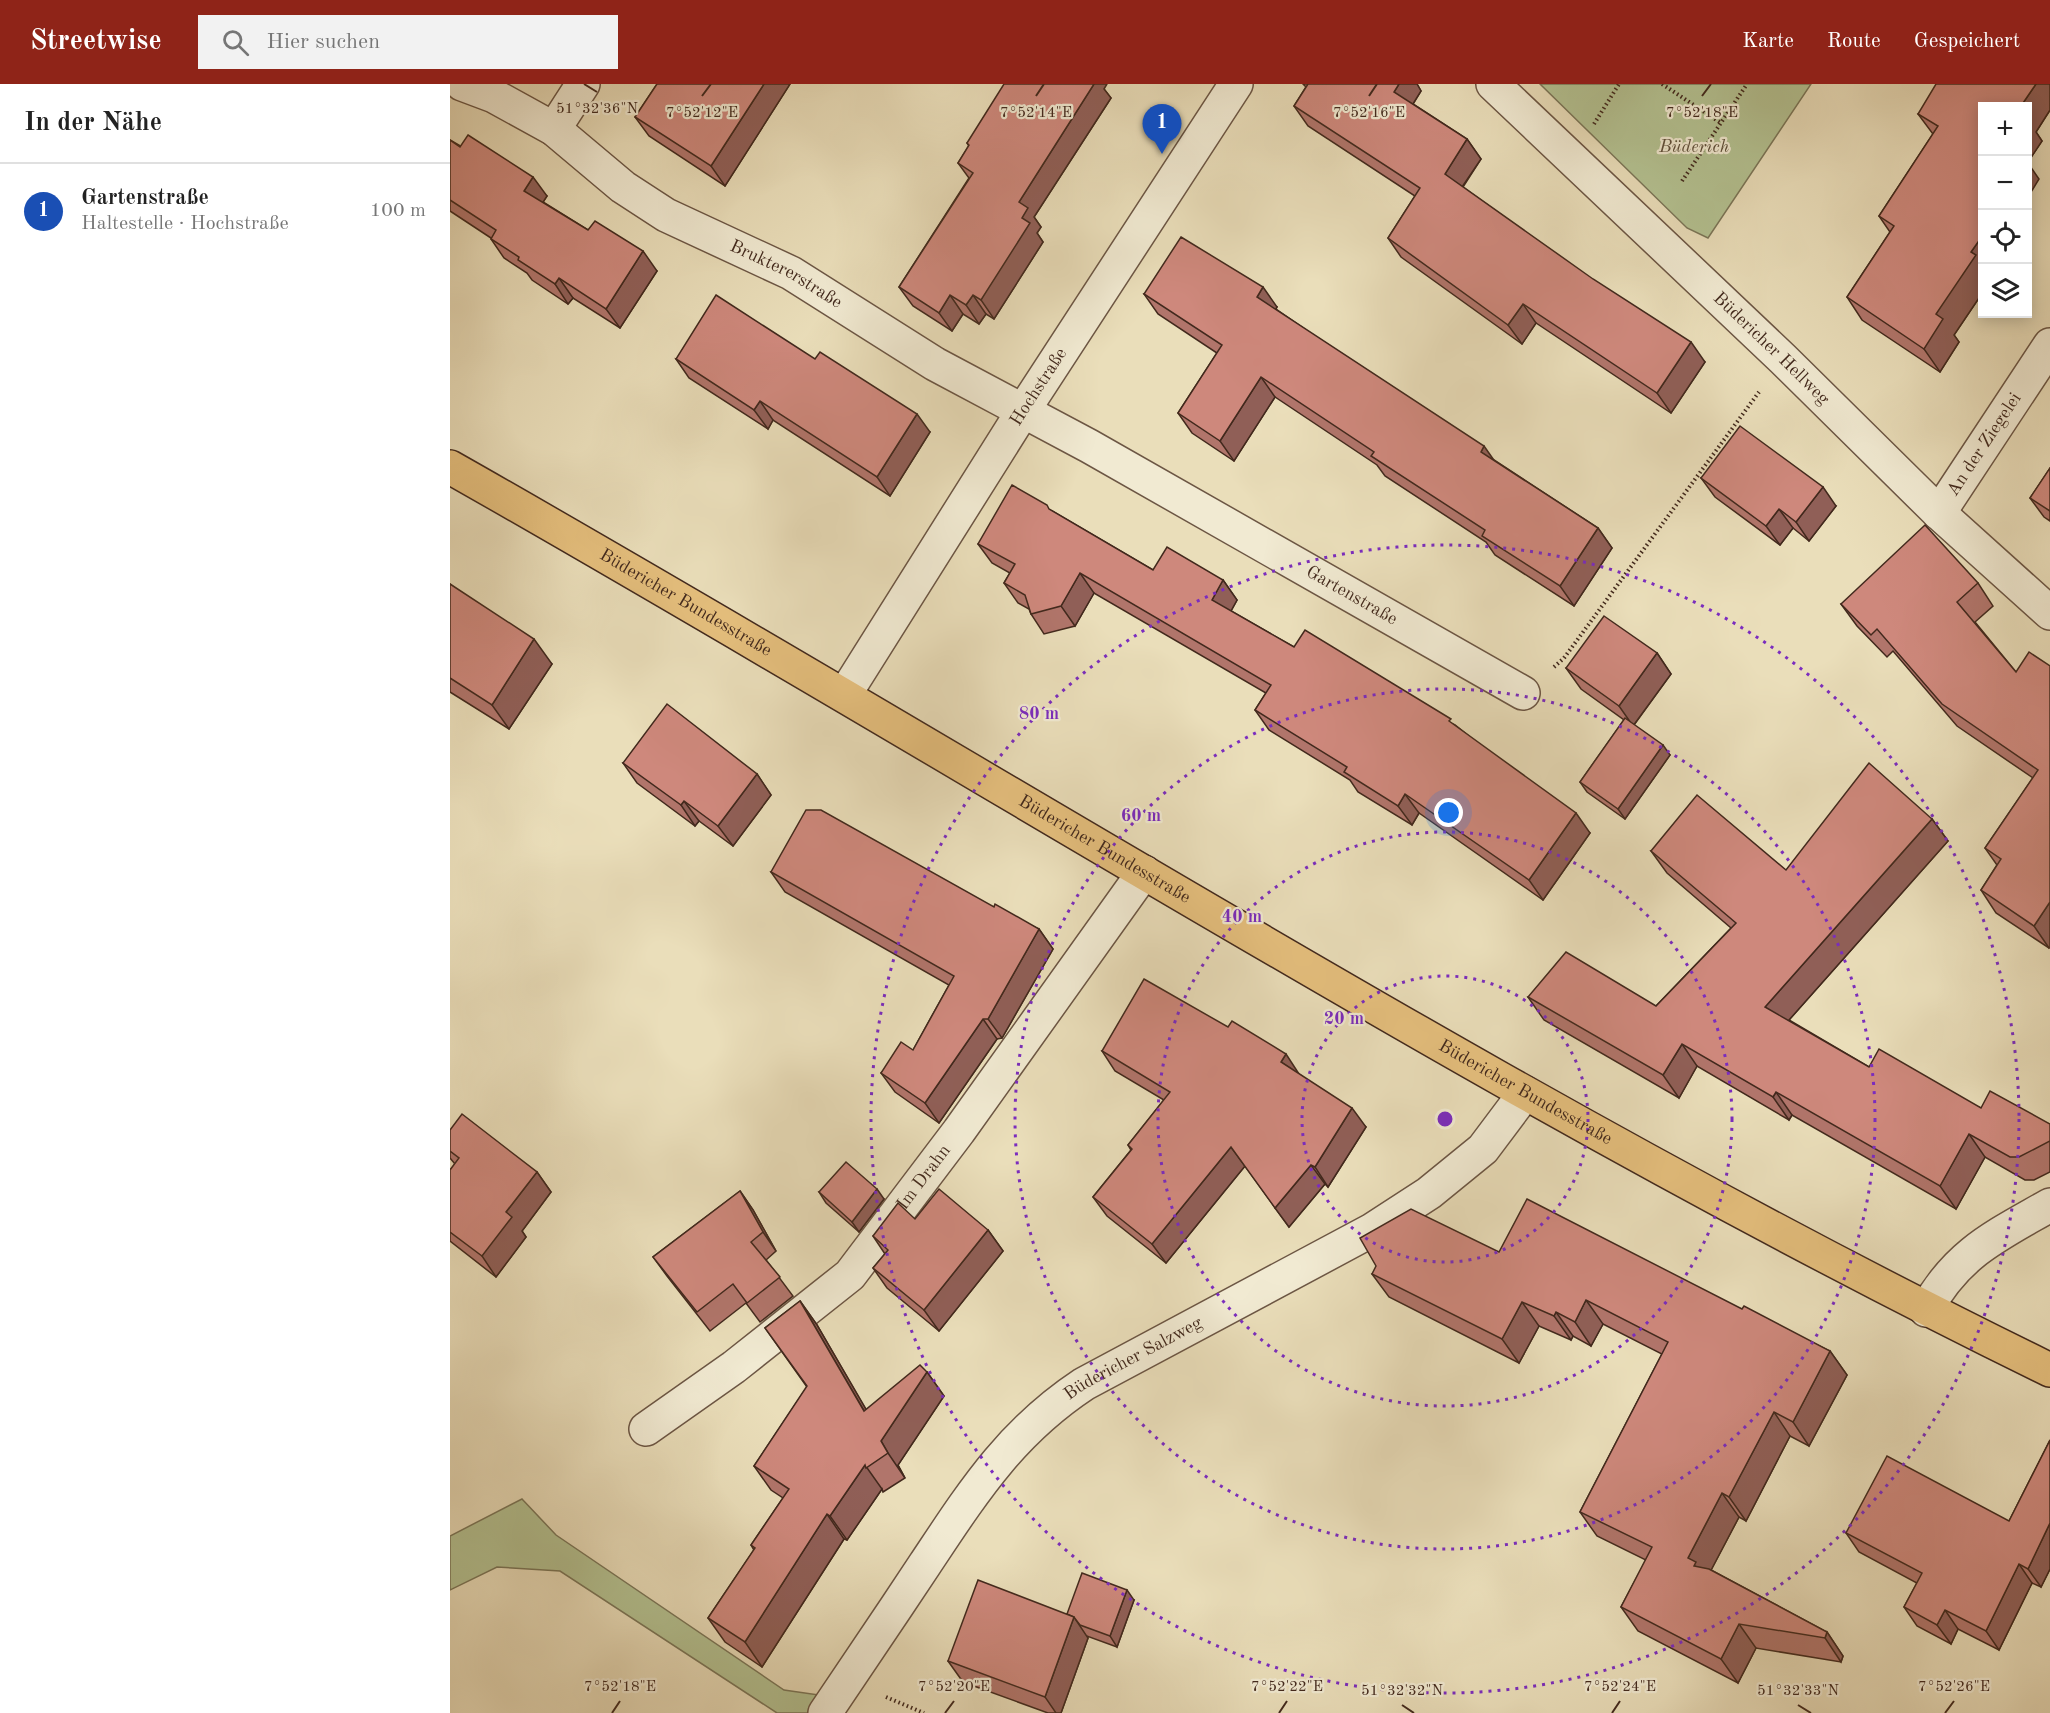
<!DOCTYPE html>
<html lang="de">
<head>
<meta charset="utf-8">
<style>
  body { margin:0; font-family:"Old Standard TT",serif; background:#f2f2f2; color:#222 }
  .controls { position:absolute; right:18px; top:18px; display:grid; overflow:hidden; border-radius:0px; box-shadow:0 3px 15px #0003 }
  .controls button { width:54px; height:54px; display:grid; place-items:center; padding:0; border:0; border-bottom:2px solid #e0e0e0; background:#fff; color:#222; font:30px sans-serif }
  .you { position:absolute; left:999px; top:729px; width:21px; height:21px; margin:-15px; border:4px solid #fff; border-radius:50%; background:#1a73e8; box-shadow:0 0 0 9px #1a73e833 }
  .badge { display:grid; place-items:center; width:39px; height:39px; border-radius:50%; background:#8f2418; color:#fff; font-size:20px; font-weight:700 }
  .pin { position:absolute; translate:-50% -50px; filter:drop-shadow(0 2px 3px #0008) }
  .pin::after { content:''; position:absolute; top:32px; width:21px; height:18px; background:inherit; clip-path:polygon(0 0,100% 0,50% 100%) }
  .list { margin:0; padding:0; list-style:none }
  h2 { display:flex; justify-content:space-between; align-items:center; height:78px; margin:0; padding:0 24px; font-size:26px }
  h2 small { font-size:20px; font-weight:400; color:#767676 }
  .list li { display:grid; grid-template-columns:39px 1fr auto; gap:18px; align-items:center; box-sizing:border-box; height:96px; padding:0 24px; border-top:2px solid #e0e0e0 }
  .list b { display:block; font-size:22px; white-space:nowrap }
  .list p { margin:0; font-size:20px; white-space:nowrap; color:#767676 }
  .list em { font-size:20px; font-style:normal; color:#767676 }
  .icon { flex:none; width:33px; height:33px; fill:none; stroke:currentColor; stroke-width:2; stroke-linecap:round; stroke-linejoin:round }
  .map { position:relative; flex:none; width:1600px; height:1629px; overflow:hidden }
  header { display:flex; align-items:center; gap:36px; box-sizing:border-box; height:84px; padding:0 30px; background:#8f2418; color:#fff }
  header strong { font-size:28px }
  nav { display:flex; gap:33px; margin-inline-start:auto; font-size:21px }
  .search { width:420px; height:54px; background:#f2f2f2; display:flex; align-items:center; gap:15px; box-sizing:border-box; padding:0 21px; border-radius:0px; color:#767676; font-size:22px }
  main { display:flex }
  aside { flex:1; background:#fff }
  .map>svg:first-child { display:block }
  .green { fill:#b4c292; stroke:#7b7658; stroke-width:1.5 }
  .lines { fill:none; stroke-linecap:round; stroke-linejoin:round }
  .minor-casing { stroke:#6c5644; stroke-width:36 }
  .major-casing { stroke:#42291d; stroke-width:36 }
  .path { stroke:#42291d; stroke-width:4; stroke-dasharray:1.5 3; stroke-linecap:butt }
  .minor { stroke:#f1ead2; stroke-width:33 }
  .major { stroke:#e5bf7d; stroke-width:33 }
  .wall { fill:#b1756b; stroke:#42291d; stroke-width:1.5 }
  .shaded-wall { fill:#905f57; stroke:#42291d; stroke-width:1.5 }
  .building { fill:#ce887c; stroke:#42291d; stroke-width:1.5 }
  .ticks { fill:none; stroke:#42291d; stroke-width:2 }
  .ring { fill:none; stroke:#7b2cbf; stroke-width:3; stroke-dasharray:3 6 }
  .labels { text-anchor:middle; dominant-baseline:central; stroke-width:4.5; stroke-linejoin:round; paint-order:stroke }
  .park-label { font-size:18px; font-style:italic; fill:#5e4f3a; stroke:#f1ead2 }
  .street-label { font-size:18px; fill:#42291d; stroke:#f1ead2 }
  .ticks-label { font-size:15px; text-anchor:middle; fill:#42291d; stroke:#f1ead2; stroke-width:4.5; stroke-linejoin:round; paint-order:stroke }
  .centre { fill:#7b2cbf; stroke:#f1ead2; stroke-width:3 }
  .ring-label { font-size:18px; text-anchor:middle; font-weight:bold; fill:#7b2cbf; stroke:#f1ead2; stroke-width:4.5; stroke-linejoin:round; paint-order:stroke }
</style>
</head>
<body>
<header>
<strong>Streetwise</strong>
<div class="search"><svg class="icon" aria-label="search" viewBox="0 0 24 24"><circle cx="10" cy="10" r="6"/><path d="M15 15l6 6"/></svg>Hier suchen</div>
<nav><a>Karte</a><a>Route</a><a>Gespeichert</a></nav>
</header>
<main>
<aside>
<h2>In der Nähe<small></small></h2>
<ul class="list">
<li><span class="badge" style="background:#1a4fb4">1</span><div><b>Gartenstraße</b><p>Haltestelle · Hochstraße</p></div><em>100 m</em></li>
</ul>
</aside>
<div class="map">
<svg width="1600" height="1629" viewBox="0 0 1600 1629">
  <rect width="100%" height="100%" fill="#eadeba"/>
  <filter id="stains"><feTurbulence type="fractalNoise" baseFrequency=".00333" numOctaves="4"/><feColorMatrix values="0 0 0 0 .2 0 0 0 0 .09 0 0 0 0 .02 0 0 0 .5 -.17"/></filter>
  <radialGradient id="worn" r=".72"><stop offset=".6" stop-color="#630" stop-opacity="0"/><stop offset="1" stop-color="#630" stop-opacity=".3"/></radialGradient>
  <!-- green -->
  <g class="green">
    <path d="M1090,0H1361L1258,154L1237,144Z"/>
    <path d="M72,1415L106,1451L334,1606L376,1612L364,1629H327L110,1487L47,1483L0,1506V1452Z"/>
  </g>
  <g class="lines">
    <!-- minor casing -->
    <g class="minor-casing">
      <g id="minor">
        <path id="s1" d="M12,0L44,12L104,45L173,103L216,131L341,189L485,280L639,362L1073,609"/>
        <path id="s2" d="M1043,0L1333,275L1489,429L1600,529"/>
        <path d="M104,45L133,0"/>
        <path id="s3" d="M1489,429L1600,261"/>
        <path id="s4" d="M395,610L573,327L786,0"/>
        <path d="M1476,1226C1507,1169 1546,1152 1600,1121"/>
        <path id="s5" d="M196,1345L284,1283L400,1191L509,1047L694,788"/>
        <path id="s6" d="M375,1629C408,1580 442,1530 475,1480C523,1408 560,1349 634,1300L922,1146L979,1109L1033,1065L1075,1009"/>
      </g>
    </g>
    <!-- major casing -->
    <g class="major-casing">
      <g id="major">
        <path id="s7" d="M0,383C533,685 1049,1017 1600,1286"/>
      </g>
    </g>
    <!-- path -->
    <g class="path">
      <path d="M1212,0L1271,39"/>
      <path d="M1144,40L1169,0"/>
      <path d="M1232,97L1297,0"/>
      <path d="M1104,583L1114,574L1309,308"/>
      <path d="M436,1613L474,1629"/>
    </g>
    <!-- minor -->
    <use href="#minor" class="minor"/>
    <!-- major -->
    <use href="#major" class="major"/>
  </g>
  <!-- wall -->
  <g class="wall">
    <path d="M207,0H340L275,102L199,52L185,33Z"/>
    <path d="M853,0H967L971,7L963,20L1017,55L1031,75L1013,103L1255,278L1221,329L1086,239L1072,260L951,173L938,154L965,112L858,42L844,22L856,3Z"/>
    <path d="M1600,0V26L1586,48L1592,57L1578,78V22H1533V208L1504,251L1509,258L1490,288L1412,236L1397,213L1440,148L1429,132L1483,50L1468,30Z"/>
    <path d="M654,5L661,14L584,133L591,143L587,149L593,158L544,235L536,230L529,240L513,230L502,247L463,222L449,203L519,94L508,79L519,62L517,59Z"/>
    <path d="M0,56L97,112L93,118L138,146L207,187L170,244L123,214L118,220L82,196L77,189L54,174L41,155V154L0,127Z"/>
    <path d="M694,210L827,223L826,225L1044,376L1148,444L1162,464L1124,522L1045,471L1036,458L935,392L927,381L825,313L784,377L742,349L728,329L767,269L708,230Z"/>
    <path d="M226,275L480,348L440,412L323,336L318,345L239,294Z"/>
    <path d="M1600,384V437L1594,433L1580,414Z"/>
    <path d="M1251,394L1386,422L1359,457L1343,444L1330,461L1265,413Z"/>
    <path d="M602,427L703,486L773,496L787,516L781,527L844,563L1005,641L1140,749L1093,816L969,729L962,741L908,708L900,696L819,646L805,626L816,609L644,509L625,542L594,550L581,530L579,525L568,519L554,499L560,489L542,479L528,460Z"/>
    <path d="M1528,499L1543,522L1525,538L1566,588L1600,582V863L1599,864L1546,829L1531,806L1547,781L1535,764L1583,694L1507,642L1443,567L1437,573L1407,542L1391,520Z"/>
    <path d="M0,500L102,580L59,645L0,608Z"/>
    <path d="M1207,569L1221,590L1184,641L1220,671L1175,735L1137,708L1130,698L1174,636L1131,605L1116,584Z"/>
    <path d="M173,679L307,690L321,711L283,762L249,737L245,742L187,699Z"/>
    <path d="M1482,735L1498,757L1339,936L1419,983L1531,1024L1600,1040V1088L1584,1096H1575L1535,1073L1506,1125L1342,1031L1339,1036L1247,982L1229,1014L1094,936L1078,913L1206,922L1281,844L1217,789L1201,767L1336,786Z"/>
    <path d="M321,788L544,823L589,845L603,865L552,954L547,955L489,1039L445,1008L431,989L463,966L499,901L335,808Z"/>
    <path d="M652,967L849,990L916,1043L878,1103L875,1100L839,1143L795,1082L716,1179L657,1132L643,1113L681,1066L678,1061L714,1016L665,987Z"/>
    <path d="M0,1046L87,1088L101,1108L72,1147L76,1153L46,1193L0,1157V1086L5,1080L0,1074Z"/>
    <path d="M290,1107L303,1126L326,1167L316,1176L343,1212L310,1238L296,1219L260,1247L217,1192L203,1173Z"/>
    <path d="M369,1108L434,1115L409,1148L376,1119Z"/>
    <path d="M465,1135L538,1146L553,1167L489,1247L437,1204L423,1184L435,1170L423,1152Z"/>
    <path d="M1049,1168L1292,1225L1380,1267L1397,1291L1359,1362L1340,1352L1296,1437L1289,1433L1261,1486L1377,1548L1393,1572L1391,1578L1306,1564L1288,1599L1188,1547L1171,1523L1196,1476L1147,1452L1130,1428L1212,1270L1153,1240L1141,1262L1123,1252L1121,1256L1089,1242L1069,1279L939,1213L922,1190Z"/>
    <path d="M350,1217L367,1241L416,1326L477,1288L494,1312L448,1381L455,1394L433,1408L432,1405L397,1456L394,1455L312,1583L275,1558L258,1534L304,1466L301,1461L333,1414L321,1406L304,1382L357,1303L315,1244Z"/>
    <path d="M1600,1356V1485L1591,1503L1582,1499L1549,1566L1508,1545L1501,1560L1467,1542L1454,1523L1467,1499L1409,1468L1396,1449L1559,1437Z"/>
    <path d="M684,1516L667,1563L637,1552L638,1554L611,1629H598L513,1598L498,1577L617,1530Z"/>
  </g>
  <!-- shaded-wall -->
  <g class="shaded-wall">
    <path d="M314,0H340L275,102L261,82Z"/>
    <path d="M644,0H657L654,5L661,14L584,133L591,143L587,149L593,158L544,235L531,216L572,134L569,118Z"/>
    <path d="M949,0H967L971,7L958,28L944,8Z"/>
    <path d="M1586,0H1600V26L1586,48L1592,57L1578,78V22H1571Z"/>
    <path d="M1017,55L1031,75L1008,109L995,90Z"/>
    <path d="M1578,79L1589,95L1578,113Z"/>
    <path d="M83,93L97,112L88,126L74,107Z"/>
    <path d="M1533,151V208L1504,251L1509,258L1490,288L1474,265L1486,230L1521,168Z"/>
    <path d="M193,167L207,187L170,244L156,225Z"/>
    <path d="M109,194L123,214L118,220L105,200Z"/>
    <path d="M813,203L827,223L821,233L807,213Z"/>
    <path d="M500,211L513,230L502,247L489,229Z"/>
    <path d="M523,211L536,230L529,240L516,221Z"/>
    <path d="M1073,220L1086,239L1072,260L1058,241Z"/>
    <path d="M1241,258L1255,278L1221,329L1207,309Z"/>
    <path d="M811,293L825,313L784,377L770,357Z"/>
    <path d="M310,317L323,336L318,345L304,326Z"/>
    <path d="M467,330L480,348L440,412L427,393Z"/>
    <path d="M1034,362L1048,382L1031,368Z"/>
    <path d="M1373,403L1386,422L1359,457L1346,438Z"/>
    <path d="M1329,425L1343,444L1330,461L1316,442Z"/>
    <path d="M1148,444L1162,464L1124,522L1110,502Z"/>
    <path d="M630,489L644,509L625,542L611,522Z"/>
    <path d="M773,496L787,516L776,536L762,516Z"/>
    <path d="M84,555L102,580L59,645L42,621Z"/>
    <path d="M1207,569L1221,590L1183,642L1169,622Z"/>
    <path d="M1213,661L1220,671L1175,735L1168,725Z"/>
    <path d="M307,690L321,711L283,762L268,742Z"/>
    <path d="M955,710L969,729L962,741L948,722Z"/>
    <path d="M234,717L249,737L245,742L231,721Z"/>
    <path d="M1126,729L1140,749L1093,816L1079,796Z"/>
    <path d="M1482,735L1498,757L1331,945L1315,923Z"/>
    <path d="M1600,818V863L1599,864L1584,842Z"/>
    <path d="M589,845L603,865L552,954L538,935Z"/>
    <path d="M533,935L547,955L489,1039L475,1019Z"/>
    <path d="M1232,960L1247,982L1229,1014L1213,991Z"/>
    <path d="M836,970L849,990L831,978Z"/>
    <path d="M1326,1008L1342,1031L1339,1036L1323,1013Z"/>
    <path d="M902,1024L916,1043L878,1103L865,1083Z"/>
    <path d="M1519,1050L1535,1073L1506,1125L1490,1102Z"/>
    <path d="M781,1063L795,1082L716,1179L702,1160Z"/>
    <path d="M861,1081L875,1100L839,1143L825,1124Z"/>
    <path d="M87,1088L101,1108L72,1147L76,1153L46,1193L32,1172L56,1128Z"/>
    <path d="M427,1105L434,1115L409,1148L402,1138Z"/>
    <path d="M290,1107L303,1126L326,1167L313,1148Z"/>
    <path d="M538,1146L553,1167L489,1247L474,1226Z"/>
    <path d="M1136,1216L1153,1240L1141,1262L1125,1238Z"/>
    <path d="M350,1217L367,1241L431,1351L414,1327Z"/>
    <path d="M1072,1218L1089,1242L1069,1279L1052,1255Z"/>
    <path d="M1106,1228L1123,1252L1121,1256L1104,1232Z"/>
    <path d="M1380,1267L1397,1291L1359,1362L1343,1338Z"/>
    <path d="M477,1288L494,1312L448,1381L455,1394L438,1369L431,1357Z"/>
    <path d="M1324,1328L1340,1352L1296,1437L1279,1413Z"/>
    <path d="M415,1381L432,1405L397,1456L380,1432Z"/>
    <path d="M1272,1409L1289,1433L1257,1494L1262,1502L1238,1474Z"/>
    <path d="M377,1430L394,1455L312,1583L295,1558Z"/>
    <path d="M1600,1439V1485L1591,1503L1578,1485Z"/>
    <path d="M1569,1480L1582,1499L1549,1566L1536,1547Z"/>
    <path d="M677,1506L684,1516L667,1563L660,1552Z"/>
    <path d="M1495,1526L1508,1545L1501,1560L1487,1541Z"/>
    <path d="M624,1533L638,1554L611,1629H606L595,1613Z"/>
    <path d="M1289,1540L1306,1564L1288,1599L1271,1575Z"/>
    <path d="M1377,1548L1393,1572L1391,1578L1375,1554Z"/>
  </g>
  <!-- building -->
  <g class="building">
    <path d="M207,0H314L261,82L185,33Z"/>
    <path d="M554,0H644L569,118L578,124L572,134L580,139L531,216L523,211L516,221L500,211L489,229L449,203L523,89L508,79L519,61L517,59Z"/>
    <path d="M858,0H949L944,8L1017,55L995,90L1143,195L1241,258L1207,309L1073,220L1058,241L938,154L970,104L844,22Z"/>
    <path d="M1486,0H1586L1571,22H1533V151L1521,168L1526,171L1486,230L1493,235L1474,265L1397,213L1444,142L1429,132L1488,42L1468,30Z"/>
    <path d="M18,51L83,93L74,107L138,146L145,137L193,167L156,225L109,194L105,200L68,176L69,173L41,155L46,146L0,116V56L10,63Z"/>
    <path d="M731,153L813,203L807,213L1034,362L1031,368L1148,444L1110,502L1032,452L1035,446L921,372L924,368L811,293L770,357L728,329L772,261L694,210Z"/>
    <path d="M266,211L365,275L370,268L467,330L427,393L310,317L304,326L226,275Z"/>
    <path d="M1290,342L1373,403L1346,438L1329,425L1316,442L1251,394Z"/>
    <path d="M1600,384V427L1580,414Z"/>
    <path d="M562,401L597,421L599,425L703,486L717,463L773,496L762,516L844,563L855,546L1001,635L999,637L1126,729L1079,796L955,710L948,722L894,688L897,683L805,626L821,601L630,489L611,522L581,530L575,511L554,499L565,480L528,460Z"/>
    <path d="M1475,441L1528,499L1507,518L1566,588L1579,568L1600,582V818L1584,842L1531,806L1551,775L1535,764L1588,686L1492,620L1427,545L1421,551L1391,520Z"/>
    <path d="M0,500L84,555L42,621L0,594Z"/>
    <path d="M1154,532L1207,569L1169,622L1116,584Z"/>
    <path d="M217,620L307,690L268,742L234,717L231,721L173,679Z"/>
    <path d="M1175,634L1213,661L1168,725L1130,698Z"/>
    <path d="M1419,679L1482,735L1315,923L1419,983L1429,965L1531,1024L1540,1007L1600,1040V1057L1569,1073H1560L1519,1050L1490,1102L1326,1008L1323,1013L1232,960L1213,991L1078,913L1116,868L1206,922L1286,839L1201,767L1247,711L1336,786Z"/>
    <path d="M356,726H371L544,823L545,820L589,845L538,935H533L475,1019L431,989L451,958L463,966L504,892L321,788Z"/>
    <path d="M694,895L778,943L782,937L836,970L831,978L902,1024L865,1083L861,1081L825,1124L781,1063L702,1160L643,1113L682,1065L678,1061L720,1008L652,967Z"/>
    <path d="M12,1030L87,1088L56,1128L62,1133L32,1172L0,1148V1086L9,1074L0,1067V1046Z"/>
    <path d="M396,1078L427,1105L402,1138L369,1108Z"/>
    <path d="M489,1105L538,1146L474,1226L423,1184L438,1166L423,1152L448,1119L465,1135Z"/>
    <path d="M290,1107L313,1148L301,1158L330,1193L297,1219L283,1200L247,1228L203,1173Z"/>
    <path d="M1077,1115L1292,1225L1294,1222L1380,1267L1343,1338L1324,1328L1279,1413L1272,1409L1238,1474L1246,1478L1244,1482L1259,1485L1377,1548L1375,1554L1289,1540L1271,1575L1171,1523L1202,1463L1130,1428L1218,1258L1136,1216L1125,1238L1106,1228L1104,1232L1072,1218L1052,1255L922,1190L926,1182L910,1154L961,1125L1049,1168Z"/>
    <path d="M350,1217L414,1327L470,1281L477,1288L431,1357L438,1369L416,1384L415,1381L380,1432L377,1430L295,1558L258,1534L305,1464L301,1461L339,1405L304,1382L357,1302L315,1244Z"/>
    <path d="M1600,1356V1439L1578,1485L1569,1480L1536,1547L1495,1526L1487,1541L1454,1523L1472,1489L1396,1449L1437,1372L1559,1437Z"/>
    <path d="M632,1489L677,1506L660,1552L630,1541L624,1533L617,1530Z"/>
    <path d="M528,1496L624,1533L595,1613L498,1577Z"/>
  </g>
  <!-- ticks -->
  <path class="ticks" d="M134,0L147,8M252,12L261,0M586,12L594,0M919,12L927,0M1252,12L1261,0M952,1621L964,1629M1348,1621L1361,1629M162,1629L170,1617M495,1629L504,1617M829,1629L837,1617M1162,1629L1170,1617M1495,1629L1504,1617"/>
  <!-- distance rings -->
  <g class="ring">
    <circle cx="995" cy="1035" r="143"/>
    <circle cx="995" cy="1035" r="287"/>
    <circle cx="995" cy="1035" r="430"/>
    <circle cx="995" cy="1035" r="574"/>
  </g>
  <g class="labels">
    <!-- park labels -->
    <g class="park-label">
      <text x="1244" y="63">Büderich</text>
    </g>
    <!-- street labels -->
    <g class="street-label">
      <text stroke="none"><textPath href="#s1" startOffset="378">Bruktererstraße</textPath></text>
      <text stroke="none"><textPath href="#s2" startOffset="384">Büdericher Hellweg</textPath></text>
      <text stroke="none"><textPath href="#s4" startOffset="363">Hochstraße</textPath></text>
      <text stroke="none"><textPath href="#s3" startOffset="82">An der Ziegelei</textPath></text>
      <text stroke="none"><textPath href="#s1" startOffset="1029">Gartenstraße</textPath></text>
      <text stroke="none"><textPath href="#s7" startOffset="272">Büdericher Bundesstraße</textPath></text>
      <text stroke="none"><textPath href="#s7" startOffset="758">Büdericher Bundesstraße</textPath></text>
      <text stroke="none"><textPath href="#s7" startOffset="1244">Büdericher Bundesstraße</textPath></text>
      <text stroke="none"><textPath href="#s5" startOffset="378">Im Drahn</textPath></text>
      <text stroke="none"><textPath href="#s6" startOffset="477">Büdericher Salzweg</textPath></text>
    </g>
  </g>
  <g class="ticks-label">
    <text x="147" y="29">51°32'36"N</text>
    <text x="252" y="33">7°52'12"E</text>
    <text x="919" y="33">7°52'16"E</text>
    <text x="1252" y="33">7°52'18"E</text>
    <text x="586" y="33">7°52'14"E</text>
    <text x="170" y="1607">7°52'18"E</text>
    <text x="504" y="1607">7°52'20"E</text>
    <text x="837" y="1607">7°52'22"E</text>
    <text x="1170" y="1607">7°52'24"E</text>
    <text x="1504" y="1607">7°52'26"E</text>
    <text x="952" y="1611">51°32'32"N</text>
    <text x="1348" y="1611">51°32'33"N</text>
  </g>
  <circle cx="995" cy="1035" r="9" class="centre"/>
  <g class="ring-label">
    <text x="589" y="635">80 m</text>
    <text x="691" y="737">60 m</text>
    <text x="792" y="838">40 m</text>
    <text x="894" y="940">20 m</text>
  </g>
  <rect width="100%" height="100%" filter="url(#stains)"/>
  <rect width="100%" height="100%" fill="url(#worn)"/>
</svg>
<div class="controls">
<button>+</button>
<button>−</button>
<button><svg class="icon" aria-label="locate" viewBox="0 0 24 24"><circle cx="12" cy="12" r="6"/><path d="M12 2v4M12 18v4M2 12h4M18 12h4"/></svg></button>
<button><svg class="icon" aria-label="layers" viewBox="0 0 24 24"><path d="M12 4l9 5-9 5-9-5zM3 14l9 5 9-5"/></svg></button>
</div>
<div class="you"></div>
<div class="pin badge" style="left:712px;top:70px;background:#1a4fb4">1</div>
</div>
</main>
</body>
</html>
